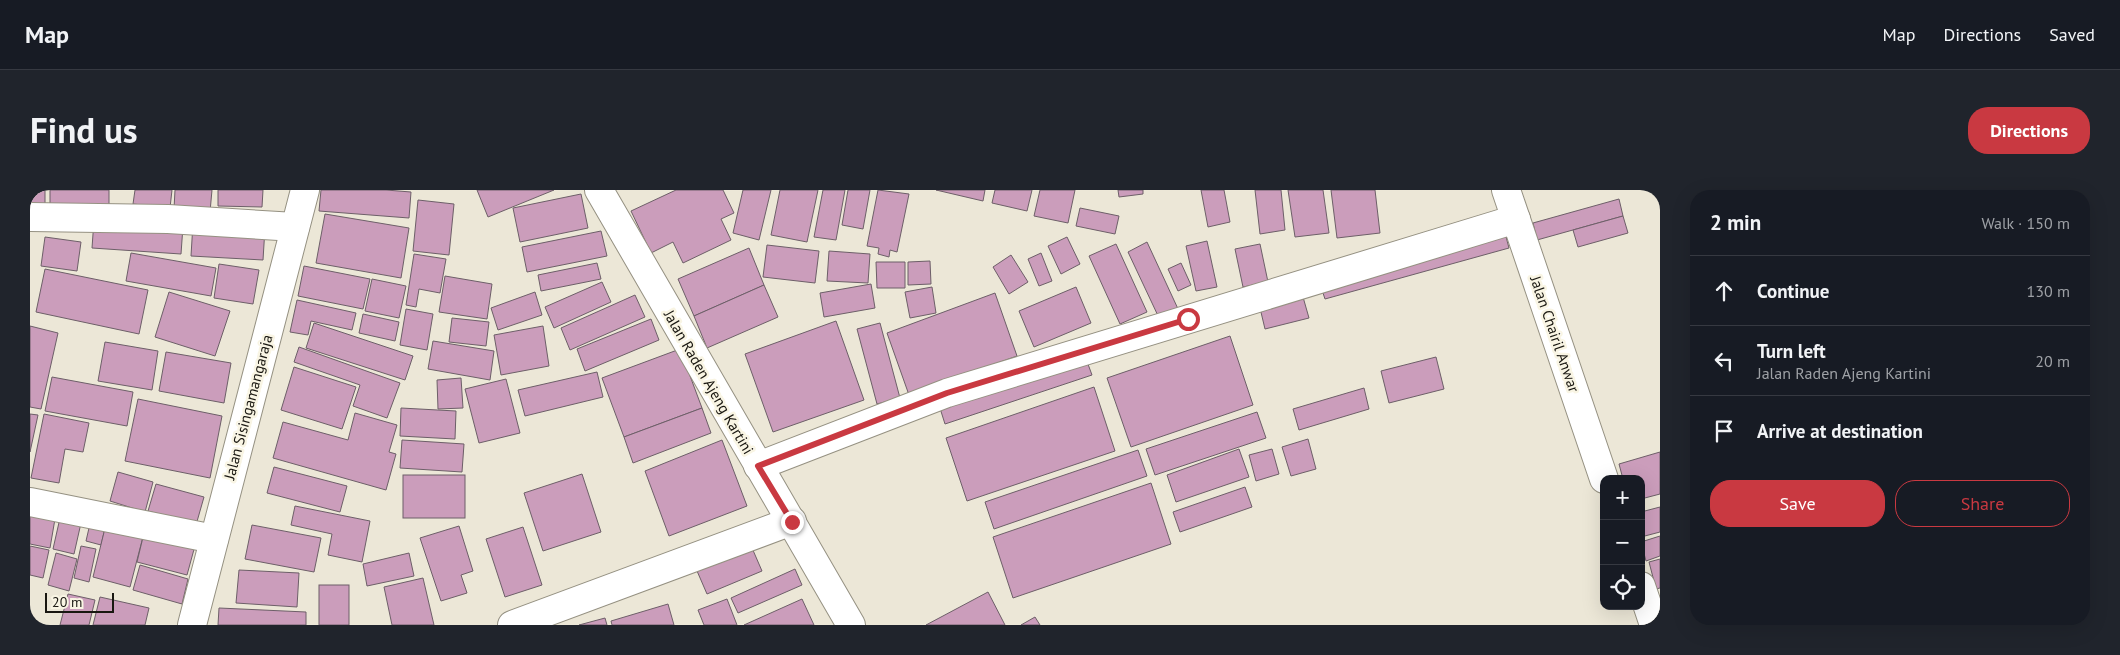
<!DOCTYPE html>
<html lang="en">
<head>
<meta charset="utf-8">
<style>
  body { margin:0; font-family:"PT Sans",sans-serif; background:#20242c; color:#f1f3f6 }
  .controls { position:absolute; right:15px; bottom:15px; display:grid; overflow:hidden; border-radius:10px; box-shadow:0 5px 20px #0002 }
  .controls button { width:45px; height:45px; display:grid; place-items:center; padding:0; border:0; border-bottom:1px solid #363941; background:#171b24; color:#f1f3f6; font:25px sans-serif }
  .scale { position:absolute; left:15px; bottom:12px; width:69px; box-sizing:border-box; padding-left:5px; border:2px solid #191711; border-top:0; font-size:14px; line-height:18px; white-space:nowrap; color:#191711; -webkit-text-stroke:4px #f9f5e4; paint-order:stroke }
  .stop { position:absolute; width:15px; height:15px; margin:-11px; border:4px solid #c93941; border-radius:50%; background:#fff }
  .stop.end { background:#c93941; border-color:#fff; box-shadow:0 1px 5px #0008 }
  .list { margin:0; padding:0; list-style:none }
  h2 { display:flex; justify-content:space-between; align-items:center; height:65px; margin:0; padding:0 20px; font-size:21px }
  h2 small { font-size:16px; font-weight:400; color:#9ea1a6 }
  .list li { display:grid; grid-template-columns:32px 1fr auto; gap:15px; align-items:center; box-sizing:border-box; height:70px; padding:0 20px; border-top:1px solid #363941 }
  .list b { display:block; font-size:19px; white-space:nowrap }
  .list p { margin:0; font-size:16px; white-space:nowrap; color:#9ea1a6 }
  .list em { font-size:16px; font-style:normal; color:#9ea1a6 }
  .actions { display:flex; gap:10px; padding:15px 20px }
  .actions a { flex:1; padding:11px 0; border:1px solid #c93941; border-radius:20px; text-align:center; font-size:18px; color:#c93941 }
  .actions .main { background:#c93941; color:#fff }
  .icon { flex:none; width:28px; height:28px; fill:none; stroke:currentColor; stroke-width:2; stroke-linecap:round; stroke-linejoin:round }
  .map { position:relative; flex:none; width:1630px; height:435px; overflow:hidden; border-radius:20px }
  header { display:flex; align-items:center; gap:30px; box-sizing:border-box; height:70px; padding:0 25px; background:#171b24; border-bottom:1px solid #363941 }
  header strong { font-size:24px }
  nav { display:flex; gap:28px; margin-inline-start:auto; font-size:18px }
  .intro { display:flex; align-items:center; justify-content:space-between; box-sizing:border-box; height:120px; padding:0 30px }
  h1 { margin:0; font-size:35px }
  .button { padding:12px 22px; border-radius:20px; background:#c93941; color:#fff; font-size:18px; font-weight:700 }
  main { display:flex; gap:30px; padding:0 30px }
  aside { flex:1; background:#171b24; border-radius:20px; box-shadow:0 5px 20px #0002 }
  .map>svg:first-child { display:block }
  .building { fill:#cb9dbb; stroke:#6d5f68 }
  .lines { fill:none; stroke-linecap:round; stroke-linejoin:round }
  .minor-casing { stroke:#959182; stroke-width:30 }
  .tertiary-casing { stroke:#959182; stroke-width:30 }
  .minor { stroke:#fff; stroke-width:28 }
  .tertiary { stroke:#fff; stroke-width:28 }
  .route { stroke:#c93941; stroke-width:6 }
  .labels { text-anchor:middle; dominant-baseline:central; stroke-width:5; stroke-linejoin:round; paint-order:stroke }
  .street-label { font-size:15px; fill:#191711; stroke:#f9f5e4 }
</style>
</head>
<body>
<header>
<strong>Map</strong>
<nav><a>Map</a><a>Directions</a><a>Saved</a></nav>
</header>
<div class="intro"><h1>Find us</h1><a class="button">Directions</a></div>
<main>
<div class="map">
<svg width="1630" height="435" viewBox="0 0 1630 435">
  <rect width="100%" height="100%" fill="#ece7d7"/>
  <!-- building -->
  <g class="building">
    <rect x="0" y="0" width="15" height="19"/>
    <path d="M20,0H79V18L20,20Z"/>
    <path d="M105,0H142L140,18L103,14Z"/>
    <path d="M145,0H182L180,22L144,19Z"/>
    <path d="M188,0H233L232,17L188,16Z"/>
    <path d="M291,0H356L381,2L379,28L289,21Z"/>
    <path d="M447,0H524L458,27Z"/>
    <path d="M646,0H693L704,23L691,29L701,50L653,73L643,52L621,63L601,21Z"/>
    <path d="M713,0H741L729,50L703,43Z"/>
    <path d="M750,0H788L777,52L741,45Z"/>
    <path d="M793,0H815L806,50L784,47Z"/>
    <path d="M818,0H840L833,39L812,35Z"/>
    <path d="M848,0L879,4L867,62L860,60L859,67L848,64L849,58L837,56Z"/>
    <path d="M906,0H955L953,11Z"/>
    <path d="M965,0H1002L997,21L962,13Z"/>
    <path d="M1010,0H1045L1038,33L1004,26Z"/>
    <path d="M1088,0H1113V4L1089,7Z"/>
    <path d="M1171,0H1194L1200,32L1178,37Z"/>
    <path d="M1225,0H1251L1255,40L1230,44Z"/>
    <path d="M1258,0H1293L1299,43L1265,47Z"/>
    <path d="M1301,0H1345L1350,43L1307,48Z"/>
    <path d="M551,4L558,38L490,52L483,18Z"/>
    <path d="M1589,9L1593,26L1507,50L1503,33Z"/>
    <path d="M388,10L424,14L419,65L383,61Z"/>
    <path d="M1050,18L1089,26L1085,44L1046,36Z"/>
    <path d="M295,24L379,38L371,88L286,73Z"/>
    <path d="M1593,26L1598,43L1548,57L1543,40Z"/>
    <path d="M64,30L153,36L151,64L62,58Z"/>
    <path d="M163,33L235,38L233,70L161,66Z"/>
    <path d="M571,41L577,66L497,82L492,57Z"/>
    <path d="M1475,43L1479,58L1295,109L1290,94Z"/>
    <path d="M15,47L51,52L47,81L11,76Z"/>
    <path d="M1037,47L1050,74L1031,84L1018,56Z"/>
    <path d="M1177,51L1187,97L1166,101L1156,56Z"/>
    <path d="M1117,52L1149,121L1130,130L1098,62Z"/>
    <path d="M1086,54L1117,122L1090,134L1059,66Z"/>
    <path d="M1230,54L1238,92L1213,97L1205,59Z"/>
    <path d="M737,55L789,61L785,93L733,87Z"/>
    <path d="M719,58L734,95L664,126L648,89Z"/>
    <path d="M799,61L840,64L838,93L797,91Z"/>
    <path d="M101,63L186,78L181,106L96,91Z"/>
    <path d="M1011,63L1022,91L1009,96L998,69Z"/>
    <path d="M384,64L416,69L410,103L389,99L386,117L376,115Z"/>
    <path d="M981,65L998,92L979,104L963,77Z"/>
    <path d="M900,71L901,94L878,95V72Z"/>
    <path d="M846,72H875V98H847Z"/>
    <path d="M567,73L571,89L511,101L508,85Z"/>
    <path d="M1151,73L1161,95L1148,101L1138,79Z"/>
    <path d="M189,74L229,80L223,114L184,108Z"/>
    <path d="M274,76L340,89L333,119L268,106Z"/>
    <path d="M15,79L118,100L109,144L6,122Z"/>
    <path d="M415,86L462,94L457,129L409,122Z"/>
    <path d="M342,89L376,96L369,128L335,121Z"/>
    <path d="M572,92L581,112L524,138L515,117Z"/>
    <path d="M841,94L845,118L794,127L790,103Z"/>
    <path d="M734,95L748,127L677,158L664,126Z"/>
    <path d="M902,97L906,123L880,128L875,102Z"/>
    <path d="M1046,97L1061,133L1004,157L989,121Z"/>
    <path d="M139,102L200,121L185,166L125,147Z"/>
    <path d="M505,102L512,125L468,140L461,118Z"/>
    <path d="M965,103L987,166L879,205L857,143Z"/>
    <path d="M605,105L615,127L540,160L531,138Z"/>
    <path d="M1273,107L1279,128L1235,139L1230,118Z"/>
    <path d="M267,110L326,123L322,140L281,131L278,145L260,142Z"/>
    <path d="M376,119L403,124L397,160L370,155Z"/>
    <path d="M333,124L369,132L365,151L329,143Z"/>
    <path d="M422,128L459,132L456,156L419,152Z"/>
    <path d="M621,129L629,150L555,181L547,159Z"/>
    <path d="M806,131L834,210L743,242L715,164Z"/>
    <path d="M284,133L383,166L375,190L276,158Z"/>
    <path d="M850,133L870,208L847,214L827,139Z"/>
    <path d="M0,136L28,143L11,219L0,217Z"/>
    <path d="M513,136L519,176L471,185L464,145Z"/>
    <path d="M1200,146L1223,215L1101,257L1077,188Z"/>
    <path d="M403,151L464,161L460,190L398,179Z"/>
    <path d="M75,152L128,161L122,200L68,191Z"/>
    <path d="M269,157L370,193L357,228L323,216L330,195L264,172Z"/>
    <path d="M650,159L672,218L594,247L572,188Z"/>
    <path d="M136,162L201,173L194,213L129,201Z"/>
    <path d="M1055,166L1062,185L915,234L909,215Z"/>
    <path d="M1406,167L1414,199L1359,213L1351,181Z"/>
    <path d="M264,177L326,197L312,239L251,220Z"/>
    <path d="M567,182L573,207L495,226L488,200Z"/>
    <path d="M22,187L103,202L97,236L15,221Z"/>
    <path d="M431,188L433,218L408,219L407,190Z"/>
    <path d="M476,189L490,243L449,253L435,199Z"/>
    <path d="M1064,197L1085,261L937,311L916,248Z"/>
    <path d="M1334,198L1339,219L1269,240L1263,219Z"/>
    <path d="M108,209L192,226L180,288L95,271Z"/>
    <path d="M371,218L426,221L425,249L370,246Z"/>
    <path d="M672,218L681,243L603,273L594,247Z"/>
    <path d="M1227,222L1236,248L1125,285L1116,259Z"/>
    <path d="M325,223L367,235L359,262L366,264L356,300L243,268L253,232L318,250Z"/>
    <path d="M0,224L8,225L0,262Z"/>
    <path d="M14,224L59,233L53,262L35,259L29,293L1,288Z"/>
    <path d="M1278,249L1286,279L1261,286L1252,257Z"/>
    <path d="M372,250L434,254L432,282L370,278Z"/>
    <path d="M692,250L717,316L639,346L615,281Z"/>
    <path d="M1209,259L1219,287L1146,312L1137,285Z"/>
    <path d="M1242,259L1249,284L1226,291L1219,265Z"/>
    <path d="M1108,260L1117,286L964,339L955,312Z"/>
    <path d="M1630,262V304L1611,309V289H1593L1589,274Z"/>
    <path d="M244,277L317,296L310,322L237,303Z"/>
    <path d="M88,282L123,292L115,322L80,311Z"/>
    <path d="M552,284L571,342L513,361L494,303Z"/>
    <rect x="373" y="285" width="62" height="43"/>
    <path d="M1121,293L1141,354L983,408L963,347Z"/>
    <path d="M126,294L174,307L166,335L118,321Z"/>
    <path d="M1215,297L1222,317L1150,342L1143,322Z"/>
    <path d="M265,316L340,331L332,372L298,365L302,344L261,335Z"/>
    <path d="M1630,317V342L1611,347V322Z"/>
    <path d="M0,318L26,323L20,358L0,354Z"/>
    <path d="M62,325L77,330L71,355L56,351Z"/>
    <path d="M30,328L51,333L44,364L23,359Z"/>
    <path d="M77,330L115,339L100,397L63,387Z"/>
    <path d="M222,335L291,348L284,382L215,369Z"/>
    <path d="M429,336L443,381L431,385L437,403L411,411L390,348Z"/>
    <path d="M493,337L512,395L475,407L456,349Z"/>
    <path d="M115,339L166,352L157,385L107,372Z"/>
    <path d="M1630,346V366L1616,371L1611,352Z"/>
    <path d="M719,351L732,381L677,404L664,374Z"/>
    <path d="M0,356L19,360L13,388L0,385Z"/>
    <path d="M51,356L66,359L59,392L44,388Z"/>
    <path d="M26,363L47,369L39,401L18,395Z"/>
    <path d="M379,363L384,386L337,396L333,374Z"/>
    <path d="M1630,369V398L1626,399L1619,372Z"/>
    <path d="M110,375L158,389L152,414L103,400Z"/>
    <path d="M765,379L772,395L708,423L701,408Z"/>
    <path d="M209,380L269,383L267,417L206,413Z"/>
    <path d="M393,388L404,435H362L354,397Z"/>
    <rect x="289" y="395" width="30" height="40"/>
    <path d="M958,402L975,435H896Z"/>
    <path d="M38,404L65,410L59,435H30Z"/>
    <path d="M70,407L119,418L115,435H63Z"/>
    <path d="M697,409L707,435H674L668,420Z"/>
    <path d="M772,409L784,435H714Z"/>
    <path d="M638,414L644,435H582L581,431Z"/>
    <path d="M189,418L276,422V435H188Z"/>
    <path d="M1005,427L1010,435H991Z"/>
    <path d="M575,428L577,435H549Z"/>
  </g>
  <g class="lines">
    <!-- minor casing -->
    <g class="minor-casing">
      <g id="minor">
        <path d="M1476,0L1574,289"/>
        <path d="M0,27L138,29L265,37"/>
        <path d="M728,276L917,203L1486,29"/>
        <path d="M0,312L184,349"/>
        <path d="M1611,396L1624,435"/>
        <path d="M482,435L762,331"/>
      </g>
    </g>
    <!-- tertiary casing -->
    <g class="tertiary-casing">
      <g id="tertiary">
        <path d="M569,0L821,435"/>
        <path d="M162,435L275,0"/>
      </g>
    </g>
    <!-- minor -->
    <use href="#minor" class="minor"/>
    <!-- tertiary -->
    <use href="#tertiary" class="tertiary"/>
  </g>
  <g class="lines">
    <!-- route -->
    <path class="route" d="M762,332L728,276L917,203L1158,129"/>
  </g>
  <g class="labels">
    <!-- street labels -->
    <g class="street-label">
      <text transform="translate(1525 144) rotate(71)">Jalan Chairil Anwar</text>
      <text transform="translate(679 192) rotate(60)">Jalan Raden Ajeng Kartini</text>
      <text transform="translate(218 217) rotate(-75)">Jalan Sisingamangaraja</text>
    </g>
  </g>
</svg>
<div class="controls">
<button>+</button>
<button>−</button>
<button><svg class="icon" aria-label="locate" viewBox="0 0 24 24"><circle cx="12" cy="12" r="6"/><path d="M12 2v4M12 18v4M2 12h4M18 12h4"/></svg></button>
</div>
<div class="scale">20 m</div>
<div class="stop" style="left:1158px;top:129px"></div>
<div class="stop end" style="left:762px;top:332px"></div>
</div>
<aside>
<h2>2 min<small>Walk · 150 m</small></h2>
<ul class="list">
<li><svg class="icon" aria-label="ahead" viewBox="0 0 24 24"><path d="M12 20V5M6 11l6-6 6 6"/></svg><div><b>Continue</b></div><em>130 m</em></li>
<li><svg class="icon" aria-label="left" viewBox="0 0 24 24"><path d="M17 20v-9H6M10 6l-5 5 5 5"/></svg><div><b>Turn left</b><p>Jalan Raden Ajeng Kartini</p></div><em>20 m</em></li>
<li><svg class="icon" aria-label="arrive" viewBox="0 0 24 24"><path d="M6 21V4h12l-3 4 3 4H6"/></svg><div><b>Arrive at destination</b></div></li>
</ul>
<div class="actions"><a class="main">Save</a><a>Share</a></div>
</aside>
</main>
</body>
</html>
